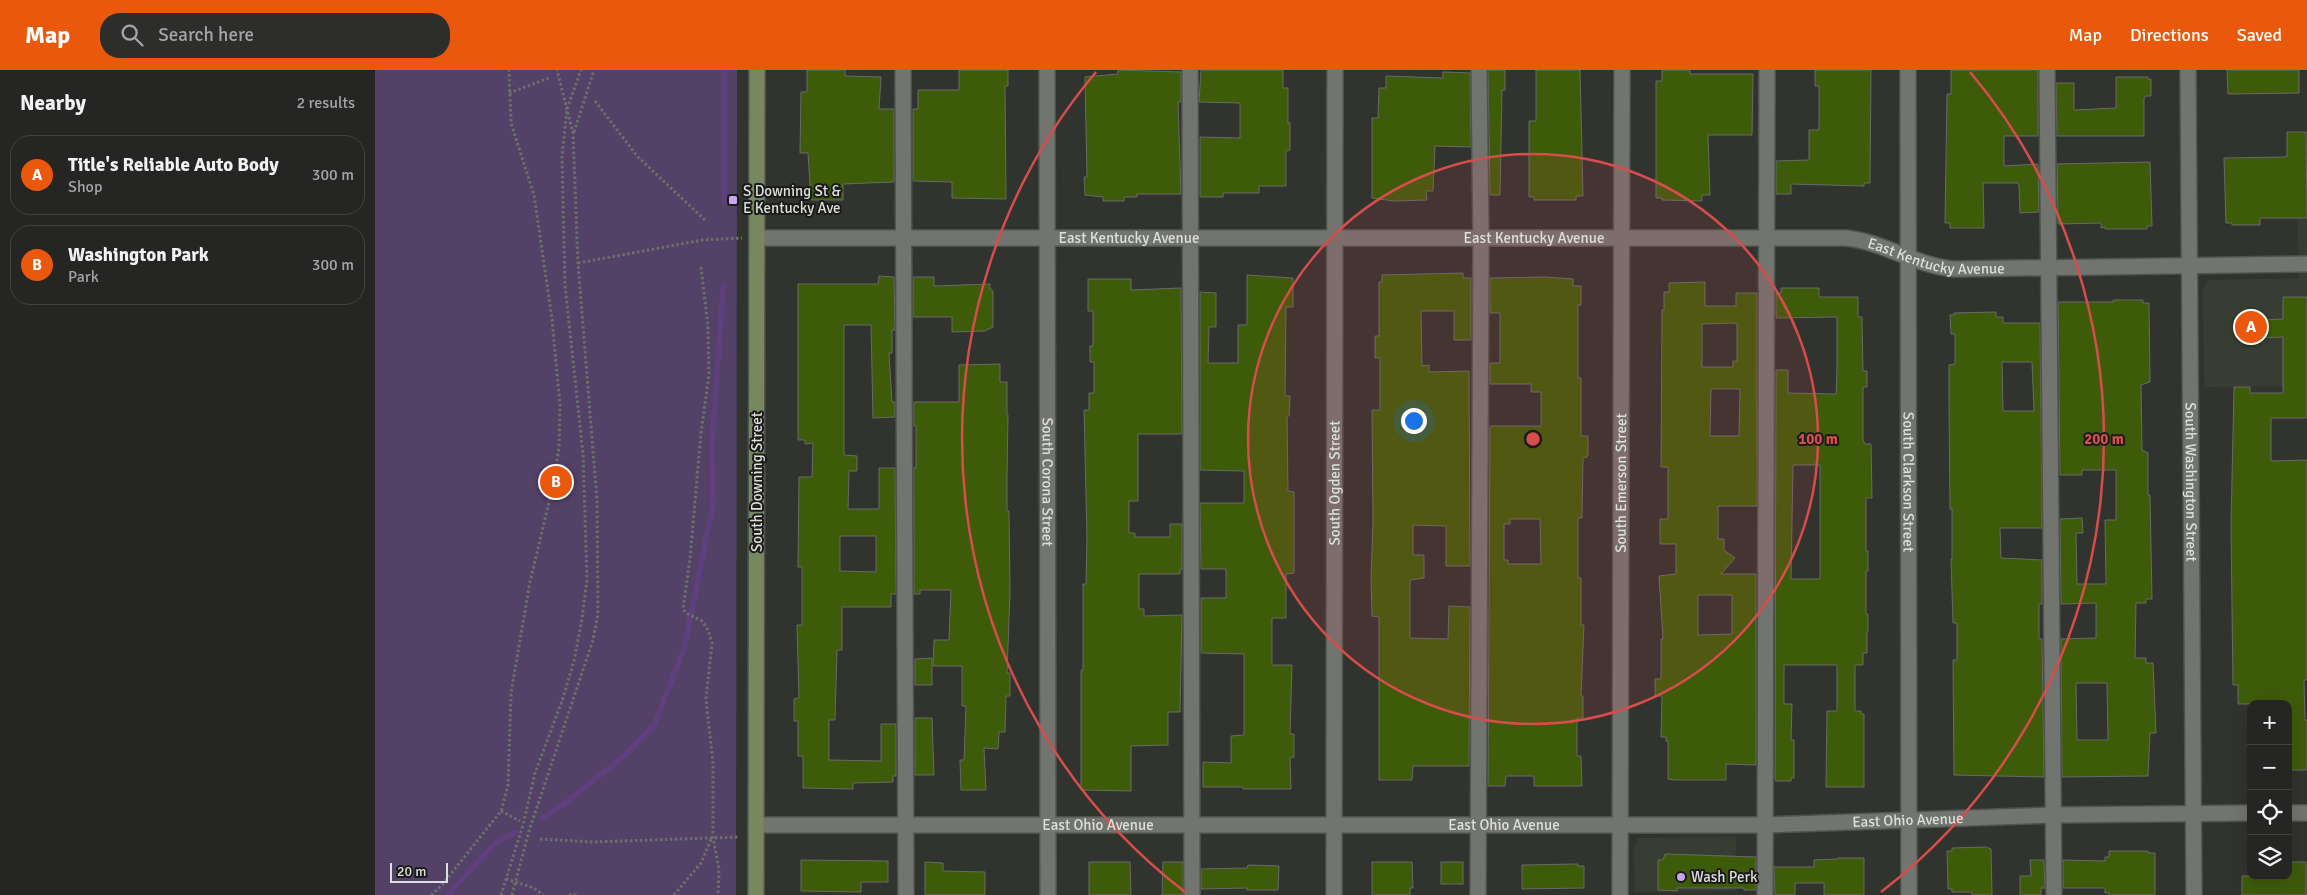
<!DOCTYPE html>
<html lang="en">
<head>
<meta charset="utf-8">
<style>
  body { margin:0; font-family:Signika,sans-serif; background:#2d2e2b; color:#f1f3f6 }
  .controls { position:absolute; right:15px; bottom:15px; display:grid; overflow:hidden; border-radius:10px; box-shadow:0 5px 20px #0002 }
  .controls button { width:45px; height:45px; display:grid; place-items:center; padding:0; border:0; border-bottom:1px solid #424341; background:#252623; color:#f1f3f6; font:25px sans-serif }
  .scale { position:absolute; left:15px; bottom:12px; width:58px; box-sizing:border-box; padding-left:5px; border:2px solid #dddfdc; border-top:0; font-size:14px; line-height:18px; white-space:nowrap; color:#dddfdc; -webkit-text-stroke:4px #1a1b19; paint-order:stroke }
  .you { position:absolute; left:1038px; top:350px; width:18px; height:18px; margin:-12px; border:4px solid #fff; border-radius:50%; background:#1a73e8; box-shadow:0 0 0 8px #1a73e833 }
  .badge { display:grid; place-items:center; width:32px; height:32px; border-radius:50%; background:#ea580c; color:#fff; font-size:16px; font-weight:700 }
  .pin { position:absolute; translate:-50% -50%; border:2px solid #fff; box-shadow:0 1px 5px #0006 }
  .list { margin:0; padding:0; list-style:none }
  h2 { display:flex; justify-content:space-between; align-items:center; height:65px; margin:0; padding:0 20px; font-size:21px }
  h2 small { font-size:16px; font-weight:400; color:#a3a5a6 }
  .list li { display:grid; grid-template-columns:32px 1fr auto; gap:15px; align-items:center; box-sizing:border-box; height:80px; margin:0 10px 10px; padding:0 10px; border:1px solid #424341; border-radius:20px }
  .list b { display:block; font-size:19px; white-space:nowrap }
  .list p { margin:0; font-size:16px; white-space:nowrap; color:#a3a5a6 }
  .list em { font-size:16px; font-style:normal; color:#a3a5a6 }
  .icon { flex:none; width:28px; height:28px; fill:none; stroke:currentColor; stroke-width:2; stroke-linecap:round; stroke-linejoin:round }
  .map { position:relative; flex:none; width:1932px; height:825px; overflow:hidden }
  header { display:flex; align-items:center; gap:30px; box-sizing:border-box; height:70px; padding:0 25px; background:#ea580c; color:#fff }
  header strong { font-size:24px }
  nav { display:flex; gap:28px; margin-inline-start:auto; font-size:18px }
  .search { width:350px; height:45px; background:#2d2e2b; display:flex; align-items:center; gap:12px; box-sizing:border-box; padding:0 18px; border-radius:20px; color:#a3a5a6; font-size:19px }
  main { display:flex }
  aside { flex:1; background:#252623 }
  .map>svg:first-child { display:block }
  .built { fill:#383d33 }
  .green { fill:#534167 }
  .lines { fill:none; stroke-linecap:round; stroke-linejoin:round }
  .stream { stroke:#603f7f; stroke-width:5.5 }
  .building { fill:#3e5b0a; stroke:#686a66; fill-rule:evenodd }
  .minor-casing { stroke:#50524e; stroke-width:18 }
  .major-casing { stroke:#50524e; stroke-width:18 }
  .path { stroke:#6d6f6b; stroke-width:3; stroke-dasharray:2.5 2.5; stroke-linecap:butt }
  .minor { stroke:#727470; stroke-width:15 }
  .major { stroke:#778861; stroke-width:15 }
  .ring { fill:none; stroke:#d74d4c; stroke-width:2.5 }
  .poi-dot { fill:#c8a5ee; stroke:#1a1b19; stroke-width:2 }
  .labels { text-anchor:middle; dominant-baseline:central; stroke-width:4; stroke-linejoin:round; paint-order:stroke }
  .poi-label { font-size:15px; fill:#dddfdc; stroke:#1a1b19; text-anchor:start }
  .street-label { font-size:15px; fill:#dddfdc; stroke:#1a1b19 }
  .centre { fill:#d74d4c; stroke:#1a1b19; stroke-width:2.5 }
  .ring-label { font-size:15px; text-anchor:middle; font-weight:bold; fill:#d74d4c; stroke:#1a1b19; stroke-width:4; stroke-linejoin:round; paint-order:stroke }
</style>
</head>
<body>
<header>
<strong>Map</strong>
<div class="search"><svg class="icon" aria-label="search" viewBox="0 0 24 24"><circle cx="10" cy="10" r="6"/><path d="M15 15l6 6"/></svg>Search here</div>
<nav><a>Map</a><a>Directions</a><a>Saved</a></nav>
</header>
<main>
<aside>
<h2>Nearby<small>2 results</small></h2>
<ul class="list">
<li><span class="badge">A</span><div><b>Title's Reliable Auto Body</b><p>Shop</p></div><em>300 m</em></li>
<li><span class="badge">B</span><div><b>Washington Park</b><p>Park</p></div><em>300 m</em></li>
</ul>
</aside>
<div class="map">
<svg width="1932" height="825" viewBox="0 0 1932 825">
  <rect width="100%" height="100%" fill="#31332f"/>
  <!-- built -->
  <g class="built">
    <path d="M1922,127H1932V316L1829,317L1828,221L1833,210L1924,208Z"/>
    <path d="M1361,767L1360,821L1260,822L1259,781L1263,768Z"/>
  </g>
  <!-- green -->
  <path class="green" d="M0,0H362L361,825H0Z"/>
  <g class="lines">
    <!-- stream -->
    <g class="stream">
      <path d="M349,132V0"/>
      <path d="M167,748L186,736L249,686L279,655L309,579L338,435L337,376L348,217"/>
      <path d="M73,825L120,773L141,762"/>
    </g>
  </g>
  <!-- building -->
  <g class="building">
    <path d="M432,0H470V6L506,7L504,39H519V112L468,114V130H436L433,83H425L426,22H432Z"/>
    <path d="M584,0H633V16H630L631,129L577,128V112L538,111V39H543V20H584Z"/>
    <path d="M743,0L806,2V32H803L806,124H762V127H749V131H728V127L710,125L709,107H712L710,7L743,4Z"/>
    <path d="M826,0H908V18H913V53H915V80L911,81V116H884V123H848V127H825V67L865,68V33L824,32Z"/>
    <path d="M1113,0H1130V20H1127L1125,125H1115Z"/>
    <path d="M1161,0H1205L1208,126H1201V130H1159V127H1154V51H1161Z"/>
    <path d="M1287,0H1315V4H1378L1377,65H1333L1335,125H1327V131L1287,130V128H1281V11H1287Z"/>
    <path d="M1440,0H1496L1495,113H1489V116L1416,114V124H1401V91L1434,90V60H1443L1444,56V16H1440Z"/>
    <path d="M1576,0H1663V66H1629V96L1663,94L1664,142L1645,143L1644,115L1642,113H1608L1609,158H1575V153H1570L1572,24H1576Z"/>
    <path d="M1852,0H1924V23L1853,24Z"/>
    <path d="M1068,2L1095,3L1096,77L1060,76L1058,121H1051L1052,130L1019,131L997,128V48H1003L1004,18H1011V6L1068,8Z"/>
    <path d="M1741,7H1773V9H1776V26H1771L1769,28V66H1682L1681,13H1699V40L1741,38Z"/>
    <path d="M1912,62H1931L1932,148H1885V155H1857V153H1851L1849,88L1909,87L1912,86Z"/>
    <path d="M1775,92L1777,156H1772V159H1730V157L1726,158V153L1683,154L1682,94Z"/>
    <path d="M1088,203V208H1096V270H1079V241H1046L1047,296L1054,295V302L1094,301L1095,496H1071V456L1038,455V485H1049V508L1035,510V568L1073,569L1074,536L1095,537L1094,696H1038L1037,710H1004V547L997,546L996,509L998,451L997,340H1005V288H1000V266H1004V212H1007V205Z"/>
    <path d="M872,205L918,208V237H911L910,326H915L914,346H912L913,421L919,422V503L911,504V548H897V595H917L915,664H919V687L915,688L916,719H868V717H828V692L856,693V666L869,665V584L826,583V528H851V499H826L825,433H869V401L825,400V222L841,223V257H834L833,293H863V255H872Z"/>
    <path d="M504,206L519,207L520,260H517V283H514L517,332H520V347L498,348L496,255H469V385L482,386V401H474L473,439H504V398H520L521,524H516V537H467V580H462L460,650H454V690L506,691V654H521V706H518V712L478,713V719L428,718V686H423V651H419V629L424,628L422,555H427V497H423L424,407H437L438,373L430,374V370H423V214H503ZM465,466H501V502L465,501Z"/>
    <path d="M538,207H559V216L615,214V219L618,221V257L610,261L577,262V247H538Z"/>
    <path d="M1170,207L1198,209V216H1206V235H1203V308H1206V366H1213V384L1212,387L1208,388L1207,448H1203V508H1206V555H1209L1206,626H1208V648H1202V686H1206L1207,716H1159V706H1131L1130,716H1113L1115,356H1166V322H1156V314H1115V293H1125V243H1115V208ZM1135,449H1165L1166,494H1133V490H1129V454H1135Z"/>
    <path d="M713,209H756V220L806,218L807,364H763V431H754V463H760V467H795V454H807V499H805V504H764V539H769V546L807,545L805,642H793V675L756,676V721L706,720V600H708V514H711L712,466L709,340H714V323H719V292H715V276H718V241H713Z"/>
    <path d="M1330,212V236H1361V223H1382V436H1343V469H1349V480L1360,488L1346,504H1381V695L1351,694V710H1299L1293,709V671H1291V667H1286L1287,626H1280V609H1286V569H1288L1284,506L1301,504V474H1285V449H1293V397H1286L1287,240H1289V222H1294V213ZM1358,253L1362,254V291H1358V297H1327V254ZM1336,319H1365L1364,366H1335ZM1323,525H1357V564L1323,565Z"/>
    <path d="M1406,218H1444V227H1483V247H1487L1488,301H1492V317H1488V370L1490,374H1496L1497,428H1491V481H1493V501H1491V544H1493V562H1492V583H1488V595H1480V641H1486V644H1489V717H1451L1452,641H1462V595H1409V634H1417L1416,670H1419V708H1416V711H1401L1400,708L1401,300H1413V323L1461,324L1462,297V247L1401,248V223H1406ZM1418,395H1445V509H1416Z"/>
    <path d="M1908,227H1932V348H1896V391L1932,390V610H1929L1930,650H1932V700H1913V634H1863V615H1858L1856,456L1859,317H1875V323H1908V267L1888,268V250L1908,249Z"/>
    <path d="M1738,230H1768V233H1774L1775,312L1766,315L1767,380L1773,383V425H1775L1777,529H1771V533H1761L1760,588H1771V593H1778L1781,663H1775L1773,706L1687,707L1686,569L1721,568V533L1686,534L1685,449L1707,448L1708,463H1701L1702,514H1731L1730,450H1741V400H1707V405H1685L1683,232H1738ZM1701,613H1732L1733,670H1702Z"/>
    <path d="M1621,242V247H1628V253H1665L1667,458H1625L1626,488L1667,490V534H1664V569H1667L1669,707L1579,705L1578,590H1582V553H1578L1576,489H1577V439H1575L1574,331V295L1580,294V264H1576L1575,245H1579V243ZM1627,292H1657L1659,341H1628Z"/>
    <path d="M625,294V312H632V345H633L632,405V441H634L635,523L632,603H635V626H631L630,662H624L623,679L609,678L611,720H586L585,690H589L591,636H587V596H558L559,570H574L576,520H545V524H539V398H541V356H539V332H584V295Z"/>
    <path d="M557,588V615H540V589Z"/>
    <path d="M540,648H557L559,705H540Z"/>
    <path d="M1611,777L1616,779L1617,825H1597V822H1577V819H1573L1572,781H1577V778Z"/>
    <path d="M1734,781H1773V783H1780V825H1734V823H1730V818H1688V790L1730,791V787H1734Z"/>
    <path d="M1290,784L1381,787V820H1369V818H1302V821L1283,820V790H1288Z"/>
    <path d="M1463,788H1489V825H1449V813H1420V825H1400L1399,797H1439V790L1463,789Z"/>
    <path d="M426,790L513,791V812H486V822L426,821Z"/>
    <path d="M1655,790H1669L1670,818H1666V825H1645V806H1656Z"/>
    <path d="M550,792L568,793V801L610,802V825H550Z"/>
    <path d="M714,792H755L756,825H714Z"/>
    <path d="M788,792H808V825H787Z"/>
    <path d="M997,792H1037L1038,818H1035V825H997Z"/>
    <rect x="1066" y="792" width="22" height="22"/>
    <path d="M1913,792H1931V825H1867V806H1913Z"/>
    <path d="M1203,794V796H1209V818L1147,819V795Z"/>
    <path d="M873,795L904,796L903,820H872V818L826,819V799L872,798Z"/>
  </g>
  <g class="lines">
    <!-- minor casing -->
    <g class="minor-casing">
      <g id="minor">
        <path d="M528,0L531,825"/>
        <path id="s1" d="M672,0L673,825"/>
        <path d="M815,0L817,825"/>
        <path id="s2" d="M1533,0L1534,825"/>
        <path d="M1672,0L1679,825"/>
        <path id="s3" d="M1813,0L1819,825"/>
        <path id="s4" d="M383,168H1471C1509,172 1541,196 1579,199L1932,194"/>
        <path d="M1913,743H1932"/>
        <path id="s5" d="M381,755H1390L1678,745L1876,743"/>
        <path id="s6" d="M959,825L960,0"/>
        <path d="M1103,825L1106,169L1104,0"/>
        <path id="s7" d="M1245,825L1247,0"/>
        <path d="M1390,825L1392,0"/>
      </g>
    </g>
    <!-- major casing -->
    <g class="major-casing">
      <path id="major" d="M381,825L382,0"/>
    </g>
    <!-- path -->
    <g class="path">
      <path d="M134,23L174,8"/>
      <path d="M220,31L262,86L331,151"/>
      <path d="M199,62L219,0"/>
      <path d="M203,193L328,170L367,168"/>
      <path d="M326,197L333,256L334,305L326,363L315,489L308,539L311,543L327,551L333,560L337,573L331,629L338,693V767L344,800L343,825"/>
      <path d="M126,741L145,751"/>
      <path d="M165,769L218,772L364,767"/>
      <path d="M131,809L159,818L168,825"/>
      <path d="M56,825L67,815L126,741L133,716L136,623L155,512L176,424L184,378L185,335L177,249L159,125L136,53L134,0"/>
      <path d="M126,825L148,755L160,703L187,631L199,591L207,549L212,509L208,384L190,215L187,86L192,39L206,0"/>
      <path d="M137,825L154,761L218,570L223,544L222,431L203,193L198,63L182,0"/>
      <path d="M194,825H202"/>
      <path d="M299,825L326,793L337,767"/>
    </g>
    <!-- minor -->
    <use href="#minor" class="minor"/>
    <!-- major -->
    <use href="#major" class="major"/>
  </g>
  <!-- distance rings -->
  <circle cx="1158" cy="369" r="285" fill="#d74d4c" fill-opacity=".12"/>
  <g class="ring">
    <circle cx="1158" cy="369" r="285"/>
    <path d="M810 822A571 571 0 0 1 721 2M1595 2A571 571 0 0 1 1506 822"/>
  </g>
  <!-- markers -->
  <g class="poi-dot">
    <rect x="353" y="125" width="10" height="10" rx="2.5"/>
    <circle cx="1306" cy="807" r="5"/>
  </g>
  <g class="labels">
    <!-- poi labels -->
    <g class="poi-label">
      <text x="368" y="121">S Downing St &amp;<tspan x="368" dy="17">E Kentucky Ave</tspan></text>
      <text x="1316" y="807">Wash Perk</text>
    </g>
    <!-- street labels -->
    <g class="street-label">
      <text stroke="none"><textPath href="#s4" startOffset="371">East Kentucky Avenue</textPath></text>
      <text stroke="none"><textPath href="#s4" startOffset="776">East Kentucky Avenue</textPath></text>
      <text stroke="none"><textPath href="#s4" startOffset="1181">East Kentucky Avenue</textPath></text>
      <text transform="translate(382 412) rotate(-90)">South Downing Street</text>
      <text stroke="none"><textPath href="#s1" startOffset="412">South Corona Street</textPath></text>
      <text stroke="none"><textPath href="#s6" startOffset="412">South Ogden Street</textPath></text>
      <text stroke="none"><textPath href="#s3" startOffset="412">South Washington Street</textPath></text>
      <text stroke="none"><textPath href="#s7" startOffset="412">South Emerson Street</textPath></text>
      <text stroke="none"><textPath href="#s2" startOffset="412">South Clarkson Street</textPath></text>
      <text stroke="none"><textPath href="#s5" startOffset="1152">East Ohio Avenue</textPath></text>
      <text stroke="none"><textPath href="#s5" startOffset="342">East Ohio Avenue</textPath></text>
      <text stroke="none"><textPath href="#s5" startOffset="748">East Ohio Avenue</textPath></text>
    </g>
  </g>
  <circle cx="1158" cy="369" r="8" class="centre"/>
  <g class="ring-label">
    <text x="1443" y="374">100 m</text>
    <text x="1729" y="374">200 m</text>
  </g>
</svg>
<div class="controls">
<button>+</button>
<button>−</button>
<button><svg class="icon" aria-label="locate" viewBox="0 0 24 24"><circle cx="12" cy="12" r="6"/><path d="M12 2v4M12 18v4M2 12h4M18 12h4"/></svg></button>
<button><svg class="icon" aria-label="layers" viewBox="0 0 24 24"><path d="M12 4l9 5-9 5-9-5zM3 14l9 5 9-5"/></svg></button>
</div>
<div class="scale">20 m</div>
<div class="you"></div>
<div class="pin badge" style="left:1876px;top:257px">A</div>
<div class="pin badge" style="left:181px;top:412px">B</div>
</div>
</main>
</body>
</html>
